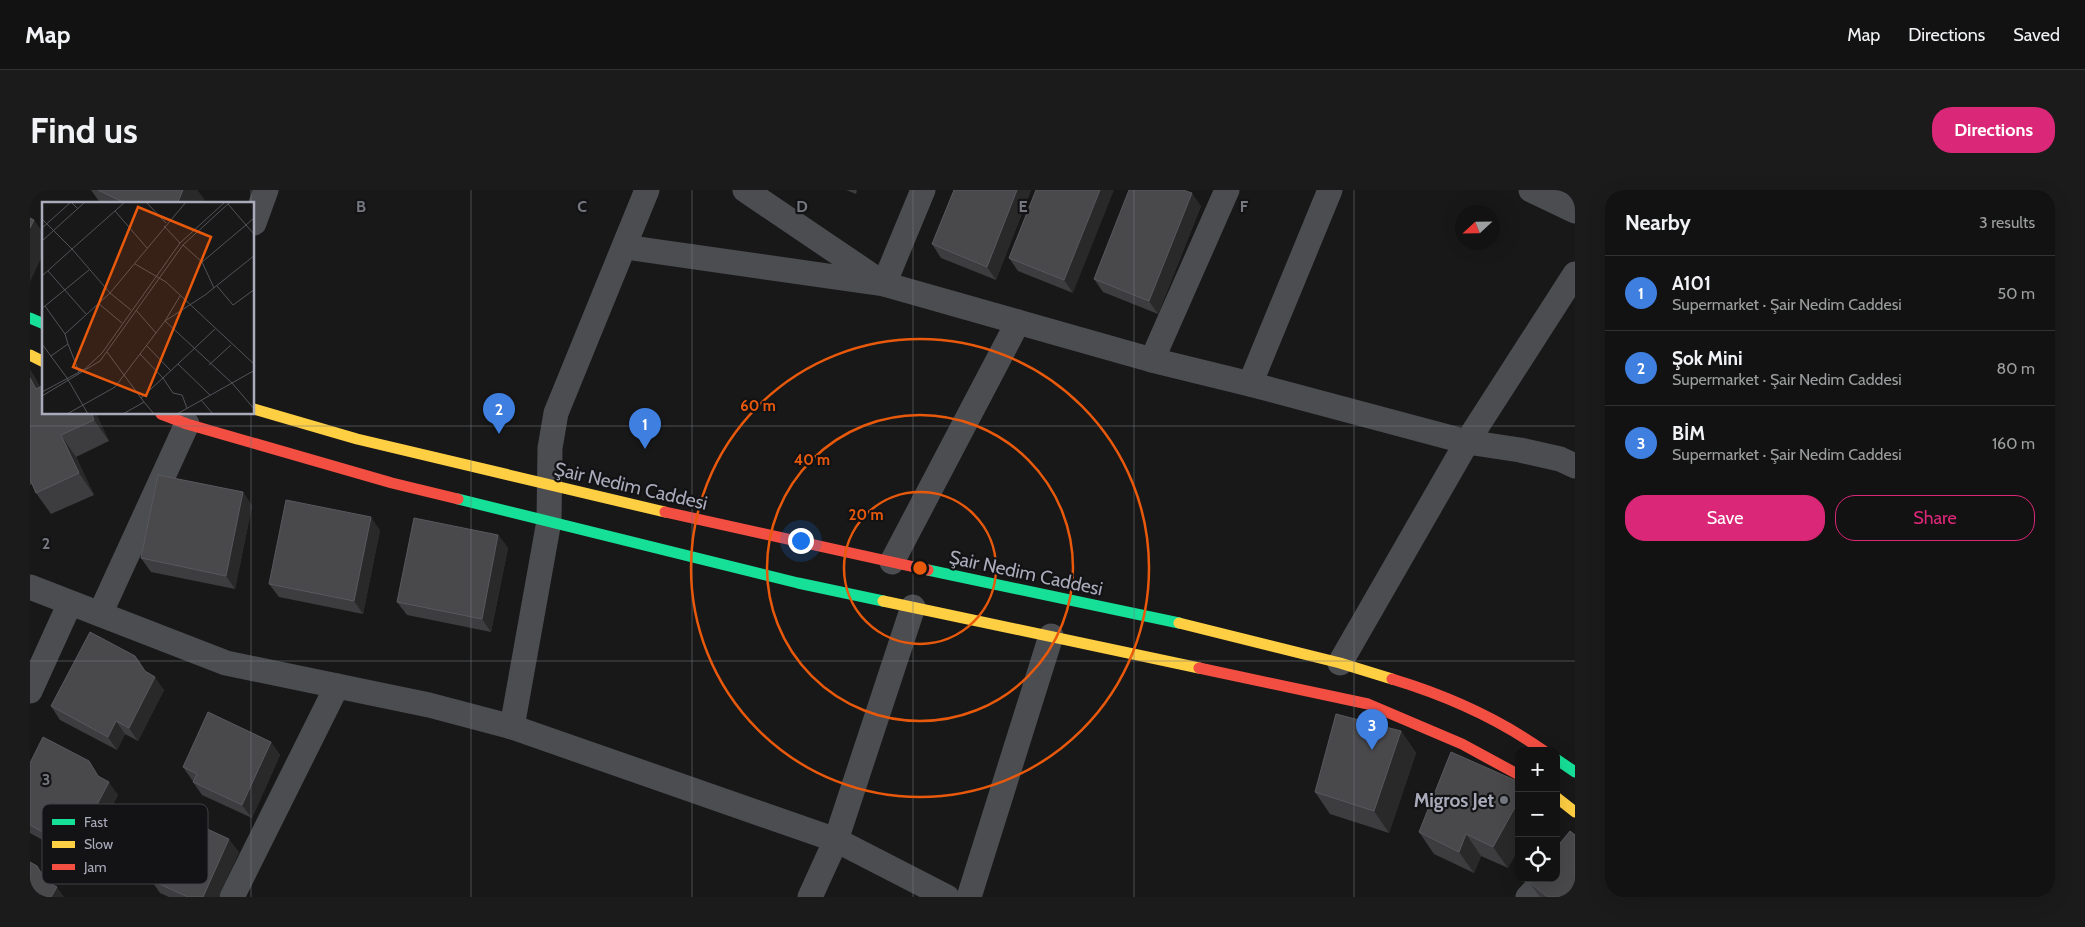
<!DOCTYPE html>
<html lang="en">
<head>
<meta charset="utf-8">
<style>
  body { margin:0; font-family:Cabin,sans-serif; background:#1b1b1b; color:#f1f3f6 }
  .controls { position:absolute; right:15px; bottom:15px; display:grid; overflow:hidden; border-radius:10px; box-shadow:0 5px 20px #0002 }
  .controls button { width:45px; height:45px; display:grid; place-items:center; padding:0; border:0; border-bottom:1px solid #313232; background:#121212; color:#f1f3f6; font:25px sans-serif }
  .compass { position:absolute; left:1425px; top:15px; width:45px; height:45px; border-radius:50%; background:#121212; box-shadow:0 5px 20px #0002; rotate:248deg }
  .you { position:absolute; left:770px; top:350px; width:18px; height:18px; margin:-12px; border:4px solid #fff; border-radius:50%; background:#1a73e8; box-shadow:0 0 0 8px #1a73e833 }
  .badge { display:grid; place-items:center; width:32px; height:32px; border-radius:50%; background:#db2777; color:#fff; font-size:16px; font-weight:700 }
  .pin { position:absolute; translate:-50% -41px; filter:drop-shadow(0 1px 2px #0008) }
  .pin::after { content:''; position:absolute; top:26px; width:18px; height:15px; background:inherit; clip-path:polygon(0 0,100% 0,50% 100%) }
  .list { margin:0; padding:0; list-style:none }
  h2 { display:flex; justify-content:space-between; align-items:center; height:65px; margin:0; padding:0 20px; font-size:21px }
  h2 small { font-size:16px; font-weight:400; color:#9c9e9f }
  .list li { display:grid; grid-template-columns:32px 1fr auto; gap:15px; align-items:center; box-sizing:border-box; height:75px; padding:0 20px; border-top:1px solid #313232 }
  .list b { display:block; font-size:19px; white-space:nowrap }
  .list p { margin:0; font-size:16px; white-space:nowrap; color:#9c9e9f }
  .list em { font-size:16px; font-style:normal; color:#9c9e9f }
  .actions { display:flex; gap:10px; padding:15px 20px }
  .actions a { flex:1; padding:11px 0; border:1px solid #db2777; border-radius:20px; text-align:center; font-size:18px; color:#db2777 }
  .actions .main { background:#db2777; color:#fff }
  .icon { flex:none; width:28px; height:28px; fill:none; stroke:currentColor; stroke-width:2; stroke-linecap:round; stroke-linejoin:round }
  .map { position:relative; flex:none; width:1545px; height:707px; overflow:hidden; border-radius:20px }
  header { display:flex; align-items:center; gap:30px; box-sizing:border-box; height:70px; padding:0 25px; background:#121212; border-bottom:1px solid #313232 }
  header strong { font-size:24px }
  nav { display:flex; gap:28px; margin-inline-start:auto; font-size:18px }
  .intro { display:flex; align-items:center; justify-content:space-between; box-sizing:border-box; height:120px; padding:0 30px }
  h1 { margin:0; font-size:35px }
  .button { padding:12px 22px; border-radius:20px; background:#db2777; color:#fff; font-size:18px; font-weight:700 }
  main { display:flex; gap:30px; padding:0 30px }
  aside { flex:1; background:#121212; border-radius:20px; box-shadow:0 5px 20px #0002 }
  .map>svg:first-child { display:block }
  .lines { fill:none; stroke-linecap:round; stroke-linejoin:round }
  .street { stroke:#4c4d51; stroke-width:25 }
  .fast { stroke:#16e098; stroke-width:11 }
  .slow { stroke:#ffcf43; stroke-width:11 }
  .jam { stroke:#f24e42; stroke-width:11 }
  .wall { fill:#3d3d3f }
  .shaded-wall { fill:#29292a }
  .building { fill:#49494c; stroke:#58585e }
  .grid { fill:none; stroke:#767881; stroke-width:1; stroke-opacity:0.55 }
  .ring { fill:none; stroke:#e8590c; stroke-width:2.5 }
  .poi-dot { fill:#767881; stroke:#131214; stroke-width:2 }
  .labels { text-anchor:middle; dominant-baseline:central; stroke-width:4.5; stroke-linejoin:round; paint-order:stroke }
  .street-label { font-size:19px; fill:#a9abba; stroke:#131214 }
  .poi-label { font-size:19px; font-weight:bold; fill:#a9abba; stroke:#131214; text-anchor:end }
  .inset-road { fill:none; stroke:#525359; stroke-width:1 }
  .view { fill:#e8590c; fill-opacity:0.15; stroke:#e8590c; stroke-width:2.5 }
  .inset-edge { fill:none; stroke:#a9abba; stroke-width:2.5 }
  .key { fill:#131214; stroke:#404046; stroke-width:1 }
  .key-label { font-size:14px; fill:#a9abba }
  .grid-label { font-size:16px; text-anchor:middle; font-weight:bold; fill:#767881; stroke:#131214; stroke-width:4.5; stroke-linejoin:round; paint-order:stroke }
  .centre { fill:#e8590c; stroke:#131214; stroke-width:2.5 }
  .ring-label { font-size:15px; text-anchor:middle; font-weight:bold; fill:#e8590c; stroke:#131214; stroke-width:4.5; stroke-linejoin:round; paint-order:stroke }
</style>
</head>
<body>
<header>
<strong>Map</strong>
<nav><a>Map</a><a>Directions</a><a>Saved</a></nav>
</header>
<div class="intro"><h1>Find us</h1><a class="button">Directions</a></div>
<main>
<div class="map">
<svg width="1545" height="707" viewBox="0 0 1545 707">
  <rect width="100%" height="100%" fill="#181818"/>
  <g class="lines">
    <!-- street -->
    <g class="street">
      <path d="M715,0L854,94L1122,170L1220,194L1437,252L1490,260L1530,269L1545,276"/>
      <path d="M1501,0L1545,21"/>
      <path d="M224,33L236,0"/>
      <path d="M595,57L854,94L893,0"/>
      <path d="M1122,170L1197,0"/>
      <path d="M1220,194L1300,0"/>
      <path d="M862,372L988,132"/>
      <path d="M0,397L196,473L399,515L482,537L806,650L917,707"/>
      <path d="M70,424L157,234"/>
      <path d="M1310,473L1437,252L1545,84"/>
      <path d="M0,501L40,413"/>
      <path d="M482,537L519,331L520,258L526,223L617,0"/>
      <path d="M202,707L307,496"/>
      <path d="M780,707L806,650L883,417"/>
      <path d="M939,707L1021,446"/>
      <path d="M1498,707L1517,688"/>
    </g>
    <!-- fast -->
    <g class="fast">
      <path d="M0,128L14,134"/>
      <path d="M428,309L768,393L853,411"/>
      <path d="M898,380L1149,433"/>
      <path d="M1526,569L1545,582"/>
    </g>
    <!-- slow -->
    <g class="slow">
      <path d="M0,165L14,172"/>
      <path d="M224,219L327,249L635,322"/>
      <path d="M853,411L1169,478"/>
      <path d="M1149,433L1310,473L1362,489"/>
      <path d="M1526,607L1545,622"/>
    </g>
    <!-- jam -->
    <g class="jam">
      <path d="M131,224L157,234L362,293L428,309"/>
      <path d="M635,322L898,380"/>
      <path d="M1169,478L1338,514L1432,554L1489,585"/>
      <path d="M1362,489C1415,505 1469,529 1514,561"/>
    </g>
  </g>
  <!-- wall -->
  <g class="wall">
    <path d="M61,0H167L174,9L172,14H71Z"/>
    <path d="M816,0H827L826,4Z"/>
    <path d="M924,0H1001L966,90L911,68L902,54Z"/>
    <path d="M1006,0L1043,103L988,81L979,68Z"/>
    <path d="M1171,16L1128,124L1073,102L1064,89Z"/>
    <path d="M0,180L4,186L10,197L66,224L79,251L46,267L64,305L21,324L6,303L2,294L0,295Z"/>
    <path d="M213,302L222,316L205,399L121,382L111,368Z"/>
    <path d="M350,340L333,424L249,407L239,394Z"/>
    <path d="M468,345L478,358L461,442L377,425L367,412Z"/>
    <path d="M116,482L134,500L108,551L95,544L87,560L30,530L21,516Z"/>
    <path d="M1371,541L1386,563L1359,643L1300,624L1285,602Z"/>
    <path d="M241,552L250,565L222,628L172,605L163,592L164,591L162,590L153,577Z"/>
    <path d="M0,573L70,587L88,605L61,656L48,649L40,665L0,643Z"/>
    <path d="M1489,592L1478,678L1451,666L1444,683L1404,664L1389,642Z"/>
    <path d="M209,662L188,707H139L130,703L121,690L122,689L120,688L111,675Z"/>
    <path d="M1499,692L1545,707H1510Z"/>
  </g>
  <!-- shaded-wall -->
  <g class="shaded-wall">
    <path d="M153,0H167L174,9L172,14H147Z"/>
    <path d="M987,0H1001L966,90L957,77Z"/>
    <path d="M1070,0H1084L1043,103L1034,90Z"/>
    <path d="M1162,3L1171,16L1128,124L1119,111Z"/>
    <path d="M4,30L14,44V62L0,92V38Z"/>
    <path d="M0,180L4,186L14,206L6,199L0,188Z"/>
    <path d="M62,224H66L79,251L64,230Z"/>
    <path d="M31,245L46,267L64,305L49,283Z"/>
    <path d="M213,302L222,316L205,399L196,386Z"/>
    <path d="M341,327L350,340L333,424L324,411Z"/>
    <path d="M468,345L478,358L461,442L452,429Z"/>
    <path d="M105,466L122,492L125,487L134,500L108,551L99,538L115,481Z"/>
    <path d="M86,531L95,544L87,560L78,547Z"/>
    <path d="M1371,541L1386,563L1359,643L1344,621Z"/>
    <path d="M241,552L250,565L222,628L212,615Z"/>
    <path d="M59,571L76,597L79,592L88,605L61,656L52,643L68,586Z"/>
    <path d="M1489,610V659L1478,678L1463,657Z"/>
    <path d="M39,636L48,649L40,665L31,652Z"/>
    <path d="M1436,644L1451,666L1444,683L1429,662Z"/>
    <path d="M199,649L209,662L188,707H173Z"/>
    <path d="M7,676L24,702L27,697L34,707H21L16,691Z"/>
  </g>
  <!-- building -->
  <g class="building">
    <path d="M68,0H153L147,14H97Z"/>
    <path d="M924,0H987L957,77L902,54Z"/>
    <path d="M1006,0H1070L1034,90L979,68Z"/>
    <path d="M1099,0H1153L1162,3L1119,111L1064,89Z"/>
    <path d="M0,28L4,30L0,38Z"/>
    <path d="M0,188L6,199L14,195V224H62L64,230L31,245L49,283L6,303L0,289Z"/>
    <path d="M128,285L213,302L196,386L111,368Z"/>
    <path d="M256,310L341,327L324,411L239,394Z"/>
    <path d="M384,328L468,345L452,429L367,412Z"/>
    <path d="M60,442L105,466L115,481L125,487L99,538L86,531L78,547L21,516Z"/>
    <path d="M178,522L241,552L212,615L163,592L167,584L153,577Z"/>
    <path d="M1306,524L1371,541L1344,621L1285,602Z"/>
    <path d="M13,547L59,571L68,586L79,592L52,643L39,636L31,652L0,635V573Z"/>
    <path d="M1421,562L1489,592V610L1463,657L1436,644L1429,662L1389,642Z"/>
    <path d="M136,620L199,649L173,707H158L121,690L125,681L111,675Z"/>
    <path d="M1540,641L1545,645V707H1518L1499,692L1502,688H1526V658Z"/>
    <path d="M0,672L7,676L16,691L27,697L21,707H0Z"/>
  </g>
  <!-- grid -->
  <path class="grid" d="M221,0V14M441,0V707M662,0V707M883,0V707M1104,0V707M1324,0V707M221,224V707M0,236H1545M0,471H1545"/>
  <!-- distance rings -->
  <g class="ring">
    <circle cx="890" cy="378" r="76"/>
    <circle cx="890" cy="378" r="153"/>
    <circle cx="890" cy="378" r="229"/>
  </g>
  <!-- markers -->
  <circle class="poi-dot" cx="1474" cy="610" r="5"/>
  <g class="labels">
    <!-- street labels -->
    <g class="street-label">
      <text transform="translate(601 296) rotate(13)">Şair Nedim Caddesi</text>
      <text transform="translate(996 383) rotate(12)">Şair Nedim Caddesi</text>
    </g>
    <!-- poi labels -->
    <g class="poi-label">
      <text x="1464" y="610">Migros Jet</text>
    </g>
  </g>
  <!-- overview -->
  <g transform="translate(12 12)">
    <rect width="212" height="212" fill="#181818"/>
    <path class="inset-road" d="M104,0L124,21M73,9L105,46M213,15L204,23L213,33M0,17L30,47L83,0M122,24L138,41M0,26L29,0L36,7M0,39L43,0M141,43L160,60M93,62L124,80L213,163M6,69L44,112M0,74L30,47L68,91L89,108M175,84L191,103L213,87M172,86L160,60L204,23L186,2M138,94L123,119L190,181L213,208M56,101L80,121M3,104L47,68M0,106L3,104L23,132L26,142L9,154M94,108L114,131M23,132L68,91L144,0M0,142L25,176L46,212M26,142L37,170M104,143L129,169M65,150L102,200M98,152L121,176L99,196M136,162L168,193M167,163L189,143M0,190L43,167L60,151L138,41L183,0M0,194L58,159L141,43L188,0M159,198L171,212M145,206L140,193L131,191L121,176L173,127M25,212L73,185L123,119L163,93L213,53M81,212L102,200L112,212M135,212L213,168"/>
    <path class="view" d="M96,5L169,35L104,194L31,165Z"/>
    <rect width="212" height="212" class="inset-edge"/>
  </g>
  <!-- legend -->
  <rect x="12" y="614" width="166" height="80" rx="8" class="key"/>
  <rect x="22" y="629" width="23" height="6" fill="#16e098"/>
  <rect x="22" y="651" width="23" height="7" fill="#ffcf43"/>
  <rect x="22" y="674" width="23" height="6" fill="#f24e42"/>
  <g class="key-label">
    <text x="54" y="637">Fast</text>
    <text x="54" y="659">Slow</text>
    <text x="54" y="682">Jam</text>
  </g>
  <g class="grid-label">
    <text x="331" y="22">B</text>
    <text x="552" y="22">C</text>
    <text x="772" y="22">D</text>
    <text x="993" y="22">E</text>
    <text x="1214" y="22">F</text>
    <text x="16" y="359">2</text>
    <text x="16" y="595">3</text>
  </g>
  <circle cx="890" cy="378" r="8" class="centre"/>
  <g class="ring-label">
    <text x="728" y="221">60 m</text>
    <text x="782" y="275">40 m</text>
    <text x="836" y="330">20 m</text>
  </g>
</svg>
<div class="controls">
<button>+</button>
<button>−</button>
<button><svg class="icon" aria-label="locate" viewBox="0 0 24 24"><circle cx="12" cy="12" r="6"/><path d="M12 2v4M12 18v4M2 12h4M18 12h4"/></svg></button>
</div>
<svg class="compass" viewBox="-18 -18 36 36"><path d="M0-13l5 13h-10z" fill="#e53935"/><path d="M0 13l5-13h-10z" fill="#9c9e9f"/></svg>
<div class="you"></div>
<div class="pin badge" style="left:615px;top:259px;background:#3f7fe0">1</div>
<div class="pin badge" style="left:469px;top:244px;background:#3f7fe0">2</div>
<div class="pin badge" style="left:1342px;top:560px;background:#3f7fe0">3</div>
</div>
<aside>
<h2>Nearby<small>3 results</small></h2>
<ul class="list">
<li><span class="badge" style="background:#3f7fe0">1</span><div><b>A101</b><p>Supermarket · Şair Nedim Caddesi</p></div><em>50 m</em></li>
<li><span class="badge" style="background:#3f7fe0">2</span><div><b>Şok Mini</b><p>Supermarket · Şair Nedim Caddesi</p></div><em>80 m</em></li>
<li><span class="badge" style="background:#3f7fe0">3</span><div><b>BİM</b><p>Supermarket · Şair Nedim Caddesi</p></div><em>160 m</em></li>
</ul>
<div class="actions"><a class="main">Save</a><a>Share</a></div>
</aside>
</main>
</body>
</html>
